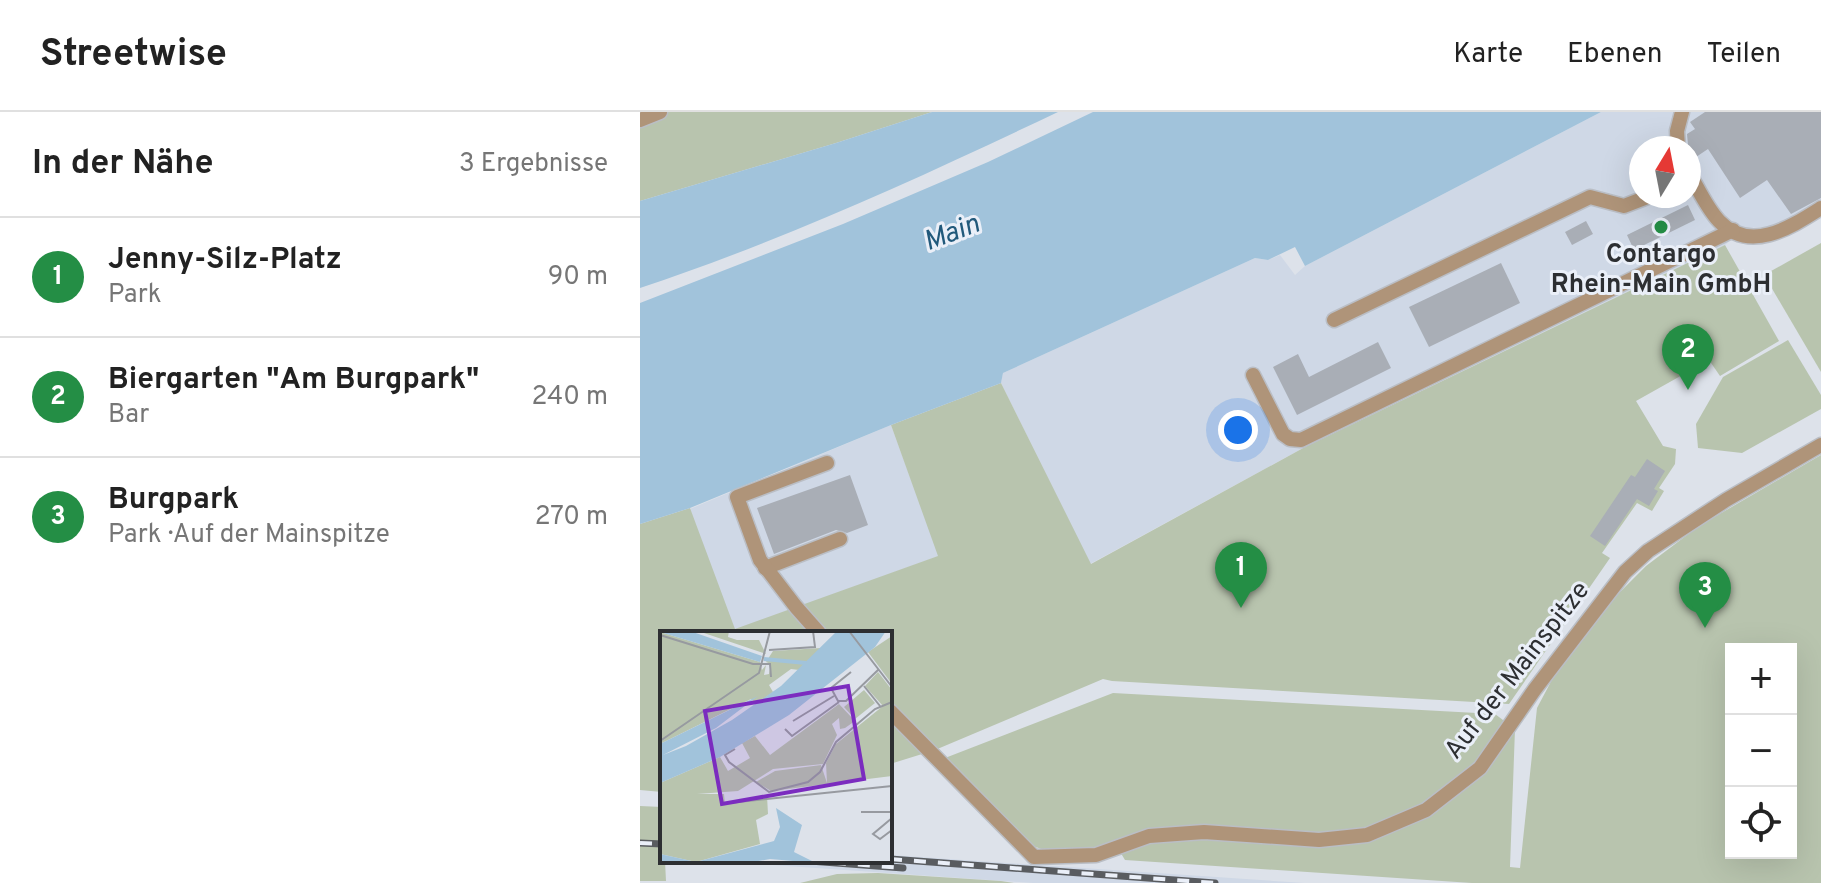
<!DOCTYPE html>
<html lang="de">
<head>
<meta charset="utf-8">
<style>
  body { margin:0; font-family:Overpass,sans-serif; background:#f2f2f2; color:#222 }
  .controls { position:absolute; right:24px; bottom:24px; display:grid; overflow:hidden; border-radius:0px; box-shadow:0 8px 32px #0002 }
  .controls button { width:72px; height:72px; display:grid; place-items:center; padding:0; border:0; border-bottom:2px solid #e0e0e0; background:#fff; color:#222; font:40px sans-serif }
  .compass { position:absolute; left:989px; top:24px; width:72px; height:72px; border-radius:50%; background:#fff; box-shadow:0 8px 32px #0002; rotate:10deg }
  .you { position:absolute; left:598px; top:318px; width:28px; height:28px; margin:-20px; border:6px solid #fff; border-radius:50%; background:#1a73e8; box-shadow:0 0 0 12px #1a73e833 }
  .badge { display:grid; place-items:center; width:52px; height:52px; border-radius:50%; background:#248e45; color:#fff; font-size:26px; font-weight:700 }
  .pin { position:absolute; translate:-50% -66px; filter:drop-shadow(0 2px 4px #0008) }
  .pin::after { content:''; position:absolute; top:42px; width:28px; height:24px; background:inherit; clip-path:polygon(0 0,100% 0,50% 100%) }
  .list { margin:0; padding:0; list-style:none }
  h2 { display:flex; justify-content:space-between; align-items:center; height:104px; margin:0; padding:0 32px; font-size:34px }
  h2 small { font-size:26px; font-weight:400; color:#767676 }
  .list li { display:grid; grid-template-columns:52px 1fr auto; gap:24px; align-items:center; box-sizing:border-box; height:120px; padding:0 32px; border-top:2px solid #e0e0e0 }
  .list b { display:block; font-size:30px; white-space:nowrap }
  .list p { margin:0; font-size:26px; white-space:nowrap; color:#767676 }
  .list em { font-size:26px; font-style:normal; color:#767676 }
  .icon { flex:none; width:44px; height:44px; fill:none; stroke:currentColor; stroke-width:2; stroke-linecap:round; stroke-linejoin:round }
  .map { position:relative; flex:none; width:1181px; height:771px; overflow:hidden }
  header { display:flex; align-items:center; gap:48px; box-sizing:border-box; height:112px; padding:0 40px; background:#fff; border-bottom:2px solid #e0e0e0 }
  header strong { font-size:38px }
  nav { display:flex; gap:44px; margin-inline-start:auto; font-size:28px }
  main { display:flex }
  aside { flex:1; background:#fff }
  .map>svg:first-child { display:block }
  .built { fill:#cfd8e6; fill-rule:evenodd }
  .green { fill:#b8c4ae; fill-rule:evenodd }
  .water { fill:#a1c3db }
  .building { fill:#a9aeb6 }
  .lines { fill:none; stroke-linecap:round; stroke-linejoin:round }
  .minor-casing { stroke:#babec5; stroke-width:17 }
  .minor { stroke:#af9479; stroke-width:14 }
  .rail-casing { stroke:#595c60; stroke-width:7 }
  .rail { stroke:#eaeff8; stroke-width:4; stroke-dasharray:12; stroke-linecap:butt }
  .poi-dot { fill:#248e45; stroke:#eaeff8; stroke-width:3 }
  .labels { text-anchor:middle; dominant-baseline:central; stroke-width:6; stroke-linejoin:round; paint-order:stroke }
  .poi-label { font-size:26px; font-weight:bold; fill:#2d2f32; stroke:#eaeff8 }
  .street-label { font-size:26px; fill:#2d2f32; stroke:#eaeff8 }
  .water-label { font-size:28px; font-style:italic; fill:#21597b; stroke:#eaeff8 }
  .inset-river { fill:none; stroke:#a1c3db; stroke-width:4 }
  .inset-road { fill:none; stroke:#979aa0; stroke-width:2 }
  .view { fill:#7b2cbf; fill-opacity:0.15; stroke:#7b2cbf; stroke-width:4 }
  .inset-edge { fill:none; stroke:#2d2f32; stroke-width:4 }
</style>
</head>
<body>
<header>
<strong>Streetwise</strong>
<nav><a>Karte</a><a>Ebenen</a><a>Teilen</a></nav>
</header>
<main>
<aside>
<h2>In der Nähe<small>3 Ergebnisse</small></h2>
<ul class="list">
<li><span class="badge">1</span><div><b>Jenny-Silz-Platz</b><p>Park</p></div><em>90 m</em></li>
<li><span class="badge">2</span><div><b>Biergarten &quot;Am Burgpark&quot;</b><p>Bar</p></div><em>240 m</em></li>
<li><span class="badge">3</span><div><b>Burgpark</b><p>Park · Auf der Mainspitze</p></div><em>270 m</em></li>
</ul>
</aside>
<div class="map">
<svg width="1181" height="771" viewBox="0 0 1181 771">
  <rect width="100%" height="100%" fill="#dde2ea"/>
  <!-- built -->
  <g class="built">
    <path d="M961,0H1181V88L1150,108L1131,115L1105,116L1085,133L665,335L450,452L361,271L363,261L615,146L628,148L640,143L655,163L665,154ZM1001,36H1049V84H1001Z"/>
    <path d="M251,313L299,444L94,518L50,397Z"/>
    <path d="M250,743L664,771H393L75,749H250Z"/>
  </g>
  <!-- green -->
  <g class="green">
    <path d="M20,0H292L196,31L0,89V8Z"/>
    <path d="M1181,131V260L1124,163Z"/>
    <path d="M1085,133L1139,229L1080,264L1069,248L996,289L1023,334L1036,337L1035,352L1019,376L1024,379L1012,399L997,391L962,441L970,446L869,592L472,569L463,567L295,638L250,652V521H22V680L0,678V412L50,396L95,517L298,444L251,313L361,271L451,452L665,335Z"/>
    <path d="M1148,228L1181,283V297L1102,341L1058,336L1056,312L1083,265Z"/>
    <path d="M1181,343V771H832L485,748L479,738L455,737L412,741L385,731L305,646L473,581L855,602L875,617L870,755L880,756L897,596L915,562L964,496L1006,454L1059,414ZM1091,537H1151V741H1091Z"/>
    <path d="M0,694L22,695V749H25L26,769H0Z"/>
    <path d="M238,761L361,769L374,771H160L197,762Z"/>
  </g>
  <!-- water -->
  <g class="water">
    <path d="M292,0H418C283,64 142,129 0,176V89L196,31Z"/>
    <path d="M453,0H961L665,154L655,135L628,148L615,146L363,261L361,271L251,313L50,396L0,412V191L203,112L348,50Z"/>
  </g>
  <!-- building -->
  <g class="building">
    <path d="M1065,0H1181V86L1151,102L1127,68L1100,86L1068,37L1056,45L1048,33L1047,22L1055,17L1050,10Z"/>
    <path d="M1048,93L1055,108L994,138L987,123Z"/>
    <path d="M946,109L953,122L932,133L925,120Z"/>
    <path d="M861,151L880,191L789,235L769,195Z"/>
    <path d="M738,230L751,256L657,303L633,255L658,242L669,265Z"/>
    <path d="M1007,347L1025,359L1014,377L1018,379L1009,394L997,387L965,434L950,424L991,363L995,365Z"/>
    <path d="M210,363L228,413L207,421L196,418L134,442L117,396Z"/>
  </g>
  <g class="lines">
    <!-- minor casing -->
    <g class="minor-casing">
      <g id="minor">
        <path d="M0,8L20,0"/>
        <path d="M1038,36L1037,19L1042,0"/>
        <path d="M1049,61C1058,76 1066,95 1079,109C1110,142 1151,115 1181,96"/>
        <path d="M694,208L950,85L984,94L1010,84"/>
        <path d="M613,263L643,322L650,327L661,328L1093,118"/>
        <path d="M125,456L200,427"/>
        <path d="M179,521L156,495L120,448L97,385L187,351"/>
        <path d="M250,599L394,745L456,743L509,724L564,720L679,728L727,723L786,698L840,656L895,577L985,460L1008,439L1086,388L1181,333"/>
      </g>
    </g>
    <!-- minor -->
    <use href="#minor" class="minor"/>
    <!-- rail casing -->
    <g class="rail-casing">
      <g id="rail">
        <path d="M0,731L22,732"/>
        <path d="M250,747L575,771"/>
        <path d="M170,749L263,756"/>
      </g>
    </g>
    <!-- rail -->
    <use href="#rail" class="rail"/>
  </g>
  <!-- markers -->
  <circle class="poi-dot" cx="1021" cy="115" r="8"/>
  <g class="labels">
    <!-- poi labels -->
    <g class="poi-label">
      <text x="1021" y="143">Contargo<tspan x="1021" dy="30">Rhein-Main GmbH</tspan></text>
    </g>
    <!-- street labels -->
    <g class="street-label">
      <text transform="translate(878 559) rotate(-52)">Auf der Mainspitze</text>
    </g>
    <!-- water labels -->
    <g class="water-label">
      <text transform="translate(312 122) rotate(-21)">Main</text>
    </g>
  </g>
  <!-- overview -->
  <g transform="translate(20 519)">
    <rect width="232" height="232" fill="#dde2ea"/>
    <path d="M38,0H69L68,6L77,9H99L106,23ZM0,1L100,31L102,39L106,34L104,44L109,43L111,33L106,31L113,20L161,17L139,39L131,38L109,54L113,61L96,73L91,68L0,113ZM232,5V53L208,21ZM218,41L232,59V145L111,160L96,151L115,140L161,134L167,152L166,132L176,113L223,75L205,55ZM204,59L215,72L195,88L184,76ZM179,73L195,90L185,97L180,98L179,87L172,93L177,104L163,133L113,138L78,160L37,163H64L65,173L107,165L108,183L96,189L100,213L36,231L0,223V152L60,126L68,140L90,127L82,112L95,105L110,124Z" fill="#b8c4ae"/>
    <path d="M30,0L102,25L100,31L0,1ZM226,0L215,16L129,84L60,126L0,152V113L98,65L56,97L3,124L26,115L72,89L121,55L176,1ZM116,177L142,194L134,221L156,232L110,228L87,232H0V223L36,231L114,210L120,196Z" fill="#a1c3db"/>
    <path class="inset-river" d="M104,28L146,32"/>
    <path class="inset-road" d="M189,0L232,56M0,4L93,33H110L111,46M109,19L155,16L153,0M191,41L171,57L178,70H186L218,39M204,55L220,75M133,90L174,65M125,98L132,105L179,71M0,110L99,42L110,0M75,118L65,124L69,131L109,161L148,151L160,141L176,111L215,78L232,71M69,172L232,155M201,181H232M232,187L213,203L220,208L232,199"/>
    <path class="view" d="M188,55L204,148L62,173L45,80Z"/>
    <rect width="232" height="232" class="inset-edge"/>
  </g>
</svg>
<div class="controls">
<button>+</button>
<button>−</button>
<button><svg class="icon" aria-label="locate" viewBox="0 0 24 24"><circle cx="12" cy="12" r="6"/><path d="M12 2v4M12 18v4M2 12h4M18 12h4"/></svg></button>
</div>
<svg class="compass" viewBox="-18 -18 36 36"><path d="M0-13l5 13h-10z" fill="#e53935"/><path d="M0 13l5-13h-10z" fill="#767676"/></svg>
<div class="you"></div>
<div class="pin badge" style="left:601px;top:496px">1</div>
<div class="pin badge" style="left:1048px;top:278px">2</div>
<div class="pin badge" style="left:1065px;top:516px">3</div>
</div>
</main>
</body>
</html>
